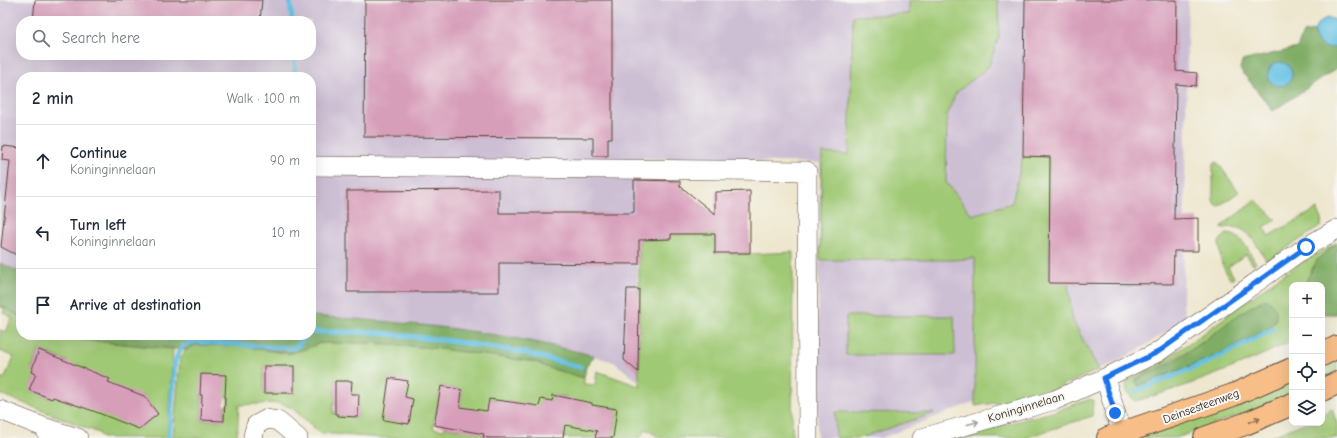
<!DOCTYPE html>
<html lang="en">
<head>
<meta charset="utf-8">
<style>
  body { margin:0; font-family:"Comic Neue",sans-serif; background:#f2f2f3; color:#1f2937 }
  .controls { position:absolute; right:12px; bottom:12px; display:grid; overflow:hidden; border-radius:8px; box-shadow:0 4px 16px #0002 }
  .controls button { width:36px; height:36px; display:grid; place-items:center; padding:0; border:0; border-bottom:1px solid #e0e1e3; background:#fff; color:#1f2937; font:20px sans-serif }
  .stop { position:absolute; width:12px; height:12px; margin:-9px; border:3px solid #1a73e8; border-radius:50%; background:#fff }
  .stop.end { background:#1a73e8; border-color:#fff; box-shadow:0 1px 4px #0008 }
  .list { margin:0; padding:0; list-style:none }
  h2 { display:flex; justify-content:space-between; align-items:center; height:52px; margin:0; padding:0 16px; font-size:17px }
  h2 small { font-size:13px; font-weight:400; color:#747a83 }
  .list li { display:grid; grid-template-columns:26px 1fr auto; gap:12px; align-items:center; box-sizing:border-box; height:72px; padding:0 16px; border-top:1px solid #e0e1e3 }
  .list b { display:block; font-size:15px; white-space:nowrap }
  .list p { margin:0; font-size:13px; white-space:nowrap; color:#747a83 }
  .list em { font-size:13px; font-style:normal; color:#747a83 }
  .icon { flex:none; width:22px; height:22px; fill:none; stroke:currentColor; stroke-width:2; stroke-linecap:round; stroke-linejoin:round }
  .map { position:relative; flex:none; width:1337px; height:438px; overflow:hidden }
  .search { position:absolute; background:#fff; box-shadow:0 4px 16px #0002; left:16px; top:16px; width:300px; height:44px; display:flex; align-items:center; gap:10px; box-sizing:border-box; padding:0 14px; border-radius:16px; color:#747a83; font-size:15px }
  .panel { position:absolute; background:#fff; box-shadow:0 4px 16px #0002; left:16px; top:72px; width:300px; height:268px; border-radius:16px }
  .map>svg:first-child { display:block }
  .industrial { fill:#ccbed3; fill-rule:evenodd }
  .green { fill:#a0c975; stroke:#6e7a4a; fill-rule:evenodd }
  .forest { fill:#80ad66; stroke:#5e6c42 }
  .water { fill:#66c2e4; stroke:#507681 }
  .lines { fill:none; stroke-linecap:round; stroke-linejoin:round }
  .stream { stroke:#66c2e4; stroke-width:5 }
  .building { fill:#d79eba }
  .minor-casing { stroke:#564639; stroke-width:20 }
  .trunk-casing { stroke:#564639; stroke-width:24 }
  .minor { stroke:#fff; stroke-width:19 }
  .trunk { stroke:#f7be88; stroke-width:22 }
  .oneway { stroke:#906d4e }
  .oneway2 { stroke:#a79f9a }
  .route { stroke:#1a73e8; stroke-width:5 }
  .labels { text-anchor:middle; dominant-baseline:central; stroke-width:4; stroke-linejoin:round; paint-order:stroke }
  .street-label { font-size:12px; fill:#3b2a1e; stroke:#f6f6f2 }
</style>
</head>
<body>
<div class="map">
<svg width="1337" height="438" viewBox="0 0 1337 438">
  <rect width="100%" height="100%" fill="#f6f6f2"/>
  <filter id="ink" filterUnits="userSpaceOnUse"><feTurbulence type="fractalNoise" baseFrequency=".025" numOctaves="2"/><feDisplacementMap in="SourceGraphic" scale="8" xChannelSelector="R" yChannelSelector="G"/><feConvolveMatrix kernelMatrix="1 2 1 2 8 2 1 2 1" color-interpolation-filters="sRGB"/></filter>
  <filter id="wash" filterUnits="userSpaceOnUse"><feTurbulence type="fractalNoise" baseFrequency=".012" numOctaves="4" result="noise"/><feDisplacementMap in="SourceGraphic" scale="16" xChannelSelector="R" yChannelSelector="G"/><feGaussianBlur stdDeviation="0.9" result="paint"/><feColorMatrix in="noise" values="0 0 0 0 0 0 0 0 0 0 0 0 0 0 0 0 0 1.4 0 .05"/><feComposite in="paint" operator="in"/></filter>
  <g filter="url(#wash)">
    <rect width="100%" height="100%" fill="#eee7cf"/>
    <!-- industrial -->
    <path class="industrial" d="M0,0H1188L1183,305L1186,320L1121,360L1037,396L987,397L881,438H817L820,163L635,158L639,382L614,362L573,350L497,335L402,322L311,316V77H21V273L0,263ZM21,21H311V55H21Z"/>
    <!-- green -->
    <g class="green">
      <path d="M909,0H998L999,36L989,66L956,93L947,114L946,182L972,215L1012,203L1023,156L1050,157L1049,283H1068L1072,319L1099,370L1037,396L975,406V258L954,260H820L822,153L849,155L853,16L909,14Z"/>
      <path d="M1217,162L1239,192L1219,206L1215,205L1213,200V164Z"/>
      <path d="M1256,200L1276,220L1264,227L1268,236L1317,209L1322,219L1321,226L1267,261C1255,244 1247,220 1222,229L1223,225Z"/>
      <path d="M671,234H715V253L750,254L793,252L792,438H660L646,429L640,438H613L617,409L599,406L598,410L592,409L588,429L597,431L595,438H563L566,397L553,395L552,401L541,400L534,438L517,403L490,399L483,437L490,438H380L320,433L292,408L279,403L239,405L237,438H173L180,358L186,350L195,345L241,346L289,354L320,343H372L434,348L536,362L546,367L584,378V384L595,385L597,371L641,387L639,382V237L653,240L670,239ZM264,366H294V393H264ZM389,378L408,381L405,397L409,423L383,420ZM335,381H351L349,394H359L358,417L338,416V412H334L333,414V404H335ZM441,386L462,390L460,407L461,430L445,427L444,430L433,428ZM200,395L228,397V405L225,406L224,421L201,420L202,395Z"/>
      <path d="M1227,234C1242,234 1249,252 1256,263L1253,265L1246,254L1228,267L1234,277L1230,279C1221,264 1220,260 1219,242L1223,237Z"/>
      <path d="M1337,242L1317,260L1304,285H1292V341C1242,365 1190,386 1136,401C1129,397 1124,389 1127,381L1170,356L1205,332L1279,277ZM1260,301L1217,355L1138,386L1136,379L1194,348Z"/>
      <path d="M0,305L21,317V335H55L85,340L173,349L167,438H102L99,433L0,394V377L4,379L14,357L0,351V330L6,332L12,317L3,313L5,309L0,307ZM39,350L67,361L52,399L30,390L36,374L31,371ZM143,395L158,414L139,429L135,401Z"/>
      <path d="M846,316H954L955,355H846Z"/>
      <path d="M1337,358V372L1322,379V365Z"/>
      <path d="M1292,379V394L1238,416L1176,438H1136Z"/>
      <path d="M1090,399L1093,400L1092,416L1025,438H953L1049,413Z"/>
      <path d="M1332,409L1337,424V438H1268L1304,423H1322V415Z"/>
      <path d="M835,412L934,413L860,438H836Z"/>
    </g>
    <!-- forest -->
    <g class="forest">
      <path d="M1314,31V35L1327,48L1337,46V68L1273,111L1240,69L1242,61L1297,48L1303,33Z"/>
      <path d="M1337,243V314H1322V285H1304L1317,260Z"/>
      <path d="M0,263L21,273V317L0,305Z"/>
      <path d="M1267,299C1278,308 1280,319 1269,328L1217,355L1138,386L1135,380C1156,370 1177,360 1196,347C1215,334 1245,306 1267,299Z"/>
      <path d="M311,316C406,322 502,331 594,356L586,367L584,378L546,367L536,362L434,348L372,343H320L305,349L289,353L241,346L195,345L186,350L85,340L55,335H311Z"/>
    </g>
    <!-- water -->
    <g class="water">
      <path d="M1328,18L1337,20V46C1315,56 1304,23 1328,18Z"/>
      <circle cx="1280" cy="74" r="12"/>
    </g>
    <g class="lines">
      <!-- stream -->
      <g class="stream">
        <path d="M290,0L292,21"/>
        <path d="M294,55L295,77"/>
        <path d="M311,332H373L450,341L521,352L580,367"/>
        <path d="M1136,391L1215,359L1273,329"/>
        <path d="M169,438L175,362C180,348 180,345 195,342L295,348L307,335"/>
      </g>
    </g>
    <g id="blocks">
      <!-- building -->
      <g class="building">
        <path d="M35,0H262L260,21H33Z"/>
        <path d="M365,0H612V138H608V156H593V138L364,137Z"/>
        <path d="M1025,0H1177L1176,71L1197,73L1196,86L1176,84L1174,219L1198,218V251H1174L1173,284L1049,283L1050,157L1023,156Z"/>
        <path d="M3,146L21,148V257L1,247L10,161L2,160Z"/>
        <path d="M634,180L680,181V186L715,214V192L750,191V253H715V234H671V239L639,240V264L499,263V292H347V191L499,190V213H630L634,212Z"/>
        <path d="M627,289H639L638,372L624,360Z"/>
        <path d="M39,350L110,379L108,382L144,396L158,414L139,429L96,412L53,397L52,399L29,390L36,374L31,372Z"/>
        <rect x="264" y="366" width="30" height="27"/>
        <path d="M201,374L226,375L224,421L201,420L202,395H200Z"/>
        <path d="M389,378L408,381L405,397L413,399L409,424L383,420Z"/>
        <path d="M335,381H352L351,394H359L358,417L338,416V414H335Z"/>
        <path d="M441,386L462,390L460,407L487,411L489,399L539,406L541,399L552,401L553,395L592,403V405L617,409L613,438H595L597,431L565,425L563,438H490L483,437L484,434L434,425Z"/>
      </g>
    </g>
  </g>
  <g filter="url(#ink)">
    <use href="#blocks" fill-opacity="0" stroke="#564639" stroke-width="1"/>
    <g class="lines">
      <!-- minor casing -->
      <g class="minor-casing">
        <g id="minor">
          <path d="M311,166L807,171L808,438"/>
          <path d="M1105,378L1122,434"/>
          <path d="M0,410L46,428L48,438"/>
          <path d="M46,428L78,438"/>
          <path d="M254,438L253,436L256,425L267,419L278,421L298,438"/>
          <path d="M922,438L1055,400L1105,378L1158,352L1306,247L1337,229"/>
        </g>
      </g>
      <!-- trunk casing -->
      <g class="trunk-casing">
        <g id="trunk">
          <path d="M1322,355L1337,347"/>
          <path d="M1322,390L1337,383"/>
          <path d="M1108,438L1233,395L1292,369"/>
          <path d="M1205,438L1245,424L1292,404"/>
        </g>
      </g>
      <!-- minor -->
      <use href="#minor" class="minor"/>
      <!-- trunk -->
      <use href="#trunk" class="trunk"/>
    </g>
    <!-- one-way arrows -->
    <defs><path id="oneway-shaft" d="M-6 0H5M1.5-3L5.5 0L1.5 3" fill="none" stroke-width="1.6" stroke-linecap="round" stroke-linejoin="round"/></defs>
    <use class="oneway" href="#oneway-shaft" transform="translate(1255 420) rotate(-23)"/>
    <use class="oneway2" href="#oneway-shaft" transform="translate(973 423) rotate(-15)"/>
  </g>
  <g class="lines" filter="url(#ink)">
    <!-- route -->
    <path class="route" d="M1115,413L1104,378L1158,352L1306,247"/>
  </g>
  <g class="labels">
    <!-- street labels -->
    <g class="street-label">
      <text transform="translate(1201 406) rotate(-20)">Deinsesteenweg</text>
      <text transform="translate(1026 407) rotate(-17)">Koninginnelaan</text>
    </g>
  </g>
</svg>
<div class="controls">
<button>+</button>
<button>−</button>
<button><svg class="icon" aria-label="locate" viewBox="0 0 24 24"><circle cx="12" cy="12" r="6"/><path d="M12 2v4M12 18v4M2 12h4M18 12h4"/></svg></button>
<button><svg class="icon" aria-label="layers" viewBox="0 0 24 24"><path d="M12 4l9 5-9 5-9-5zM3 14l9 5 9-5"/></svg></button>
</div>
<div class="stop" style="left:1306px;top:247px"></div>
<div class="stop end" style="left:1115px;top:413px"></div>
<div class="search"><svg class="icon" aria-label="search" viewBox="0 0 24 24"><circle cx="10" cy="10" r="6"/><path d="M15 15l6 6"/></svg>Search here</div>
<section class="panel">
<h2>2 min<small>Walk · 100 m</small></h2>
<ul class="list">
<li><svg class="icon" aria-label="ahead" viewBox="0 0 24 24"><path d="M12 20V5M6 11l6-6 6 6"/></svg><div><b>Continue</b><p>Koninginnelaan</p></div><em>90 m</em></li>
<li><svg class="icon" aria-label="left" viewBox="0 0 24 24"><path d="M17 20v-9H6M10 6l-5 5 5 5"/></svg><div><b>Turn left</b><p>Koninginnelaan</p></div><em>10 m</em></li>
<li><svg class="icon" aria-label="arrive" viewBox="0 0 24 24"><path d="M6 21V4h12l-3 4 3 4H6"/></svg><div><b>Arrive at destination</b></div></li>
</ul>
</section>
</div>
</body>
</html>
